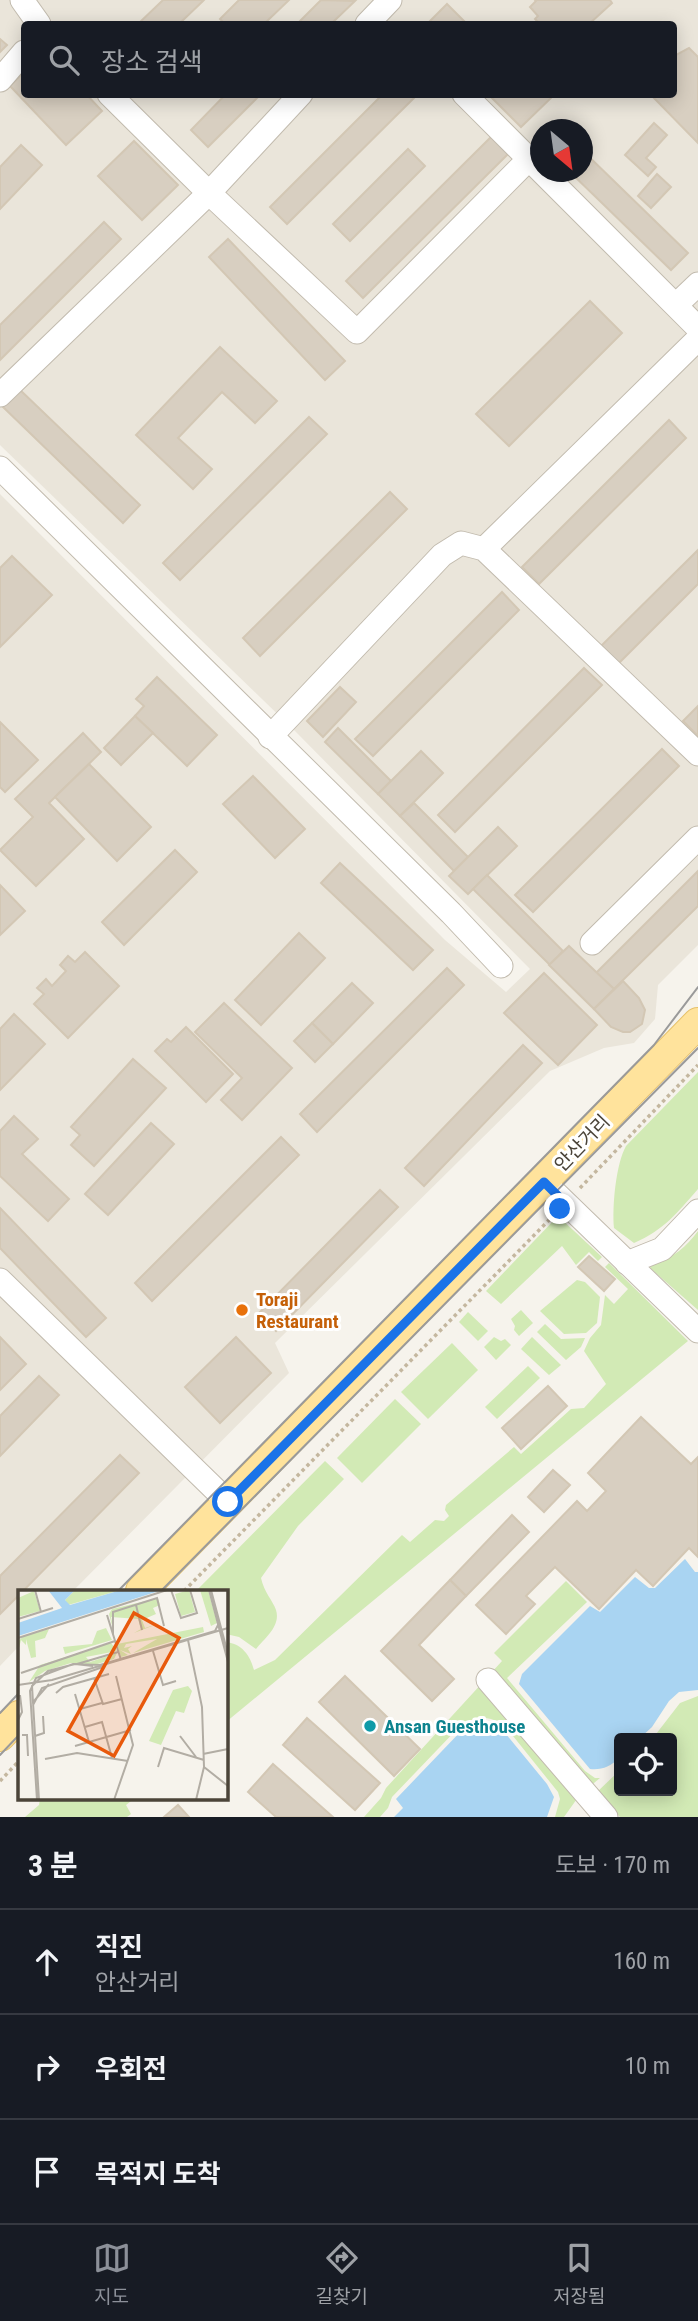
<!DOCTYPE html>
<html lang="ko">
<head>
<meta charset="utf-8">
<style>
  body { margin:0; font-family:"Roboto Condensed","Noto Sans KR",sans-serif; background:#20242c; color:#f1f3f6 }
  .controls { position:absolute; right:21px; bottom:21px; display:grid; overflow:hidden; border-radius:7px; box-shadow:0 4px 18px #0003 }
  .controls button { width:63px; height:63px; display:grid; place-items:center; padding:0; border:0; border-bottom:2px solid #363941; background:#171b24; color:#f1f3f6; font:35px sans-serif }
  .compass { position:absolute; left:530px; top:119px; width:63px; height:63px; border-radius:50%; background:#171b24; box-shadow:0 4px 18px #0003; rotate:151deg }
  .stop { position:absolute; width:21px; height:21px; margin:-16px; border:5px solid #1a73e8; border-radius:50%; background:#fff }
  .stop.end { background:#1a73e8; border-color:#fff; box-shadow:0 2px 7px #0008 }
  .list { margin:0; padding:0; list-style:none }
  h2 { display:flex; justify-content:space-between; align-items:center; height:91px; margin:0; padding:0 28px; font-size:30px }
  h2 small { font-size:23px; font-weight:400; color:#9ea1a6 }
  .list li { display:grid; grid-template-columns:46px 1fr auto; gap:21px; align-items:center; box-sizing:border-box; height:105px; padding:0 28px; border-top:2px solid #363941 }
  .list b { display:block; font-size:26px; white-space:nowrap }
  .list p { margin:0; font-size:23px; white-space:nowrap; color:#9ea1a6 }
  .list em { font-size:23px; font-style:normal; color:#9ea1a6 }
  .icon { flex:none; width:38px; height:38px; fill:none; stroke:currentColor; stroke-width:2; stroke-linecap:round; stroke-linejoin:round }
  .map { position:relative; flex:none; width:698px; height:1817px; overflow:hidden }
  .search { position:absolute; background:#171b24; box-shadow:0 4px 18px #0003; left:21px; right:21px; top:21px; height:77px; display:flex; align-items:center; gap:18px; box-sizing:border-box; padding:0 24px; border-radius:7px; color:#9ea1a6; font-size:26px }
  .sheet { height:406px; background:#171b24 }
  nav { display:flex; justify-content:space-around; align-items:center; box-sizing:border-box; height:98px; border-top:2px solid #363941; background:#171b24; font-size:19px; color:#9ea1a6 }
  nav a { display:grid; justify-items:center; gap:4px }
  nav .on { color:#8c9099 }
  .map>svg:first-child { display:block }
  .residential { fill:#eae5da; fill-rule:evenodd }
  .green { fill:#d2eab5 }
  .water { fill:#a9d4f2 }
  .building { fill:#d8cfc1; stroke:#d3c7b4; stroke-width:2 }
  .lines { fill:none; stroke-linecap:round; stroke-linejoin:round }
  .minor-casing { stroke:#c2bbae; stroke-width:25 }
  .major-casing { stroke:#e6c16a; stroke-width:32 }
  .path { stroke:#c4b79f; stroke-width:3.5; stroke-dasharray:3.5 3.5; stroke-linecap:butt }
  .minor { stroke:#fff; stroke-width:23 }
  .major { stroke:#ffe39c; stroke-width:30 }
  .tram { stroke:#9a9a9a; stroke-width:2 }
  .route { stroke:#1a73e8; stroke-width:9 }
  .food-dot { fill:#e8710a; stroke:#fff; stroke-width:2.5 }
  .culture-dot { fill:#0f9aa8; stroke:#fff; stroke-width:2.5 }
  .labels { text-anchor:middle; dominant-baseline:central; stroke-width:6; stroke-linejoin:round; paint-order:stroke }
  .street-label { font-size:19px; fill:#4b4439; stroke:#fff }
  .food-label { font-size:19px; font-weight:bold; fill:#c56008; stroke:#fff; text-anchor:start }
  .culture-label { font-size:19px; font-weight:bold; fill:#0d838f; stroke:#fff; text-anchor:start }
  .inset-road { fill:none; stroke:#b2ada4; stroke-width:2 }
  .view { fill:#e8590c; fill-opacity:0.15; stroke:#e8590c; stroke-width:3.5 }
  .inset-edge { fill:none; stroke:#4b4439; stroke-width:3.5 }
</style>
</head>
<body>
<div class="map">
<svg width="698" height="1817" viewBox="0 0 698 1817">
  <rect width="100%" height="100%" fill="#f6f3ec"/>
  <!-- residential -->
  <path class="residential" d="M0,0H698V945L658,985L655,1019L634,1043L604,1048L550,1071L275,1343L289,1373L73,1591H19V1646L0,1666V494L445,940L506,992L530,969L295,731L0,445ZM24,24H674V94H24ZM540,130H582V172H540Z"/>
  <!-- green -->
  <g class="green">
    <path d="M698,1072V1189C677,1213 664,1230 634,1243L614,1228C612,1206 616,1164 626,1146Z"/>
    <path d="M558,1216L602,1257L598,1261L589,1252L576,1265L562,1246L501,1304L486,1291Z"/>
    <path d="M698,1231V1310L650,1268L654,1262C674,1258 686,1247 698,1231Z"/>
    <path d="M609,1263L688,1341L226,1722V1642C242,1644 250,1655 254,1670L275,1660L402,1535L410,1542L435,1520L444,1521L449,1516L445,1510L446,1505L514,1447L521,1454L571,1409L584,1408L606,1384L584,1351L590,1338L601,1325L605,1295L614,1304L628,1289L605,1267Z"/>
    <path d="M577,1280L585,1282L600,1297L597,1323L586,1333L564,1334L540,1311Z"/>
    <path d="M521,1310L533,1323L519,1336L514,1330L515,1326L511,1319Z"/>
    <path d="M468,1312L488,1331L478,1341L459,1322Z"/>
    <path d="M545,1324L561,1339L585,1338L581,1347L566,1360L537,1332Z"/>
    <path d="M494,1337L501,1341L505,1339L511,1345L496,1360L484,1347Z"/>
    <path d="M532,1337L561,1365L549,1375L521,1349Z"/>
    <path d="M452,1343L478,1370L428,1419L401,1392Z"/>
    <path d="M528,1366L540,1378L497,1419L485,1407Z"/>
    <path d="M395,1399L421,1424L362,1483L337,1458Z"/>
    <path d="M325,1461L344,1479L298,1526L261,1578C264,1592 273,1601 276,1610C281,1626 265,1638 256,1649L239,1637L226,1634V1591H196Z"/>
    <path d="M566,1581L587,1602L507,1678L585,1771L595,1778H600L588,1788L491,1673L502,1661L494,1653Z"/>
    <path d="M484,1681L579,1796L564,1817H555L560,1799L558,1792L505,1726C489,1715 477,1716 461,1725L392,1797L388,1808L380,1817H364L381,1798L386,1788Z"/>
    <path d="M698,1696V1817H620L596,1793L619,1771V1791H672V1738H653L680,1703Z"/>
    <path d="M40,1798H135L126,1805L131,1814L127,1817H25L39,1805Z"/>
  </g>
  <!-- water -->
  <g class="water">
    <path d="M685,1559L695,1572H698V1690L679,1692L669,1701L652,1727L640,1738H619V1758C610,1767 602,1770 590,1769L519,1684L522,1674L590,1606L600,1612L635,1577L649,1588H655Z"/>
    <path d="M475,1723L501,1728L547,1784L554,1797L547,1817H394L403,1808L396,1799L464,1728Z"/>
  </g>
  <!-- building -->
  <g class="building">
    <path d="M163,0H204L179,24H138Z"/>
    <path d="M239,0H289L264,24H225L220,19Z"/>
    <path d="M321,0L355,1L331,24H297Z"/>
    <path d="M535,0H610L612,3L589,24H540L535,19L538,16L530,7L536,1Z"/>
    <path d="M447,4L467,24H431L429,22Z"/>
    <path d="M0,39L7,45L0,52Z"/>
    <path d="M689,48L698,57V143L650,94H674V56Z"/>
    <path d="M24,72V94H86L102,111L66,145L10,86Z"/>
    <path d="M226,94H261L208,147L191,130Z"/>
    <path d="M383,94H418L287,224L270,207Z"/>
    <path d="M493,94H555L521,127L491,97Z"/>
    <path d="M654,123L667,135L646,158L656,167L648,176L625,155Z"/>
    <path d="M493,135L510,152L363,298L346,281Z"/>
    <path d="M134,141L178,185L142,220L98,176Z"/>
    <path d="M21,145L42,165L0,209V167Z"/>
    <path d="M408,149L425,166L350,241L333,224Z"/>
    <path d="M582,150L688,253L671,270L570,172H582Z"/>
    <path d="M657,174L671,187L651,208L638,196Z"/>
    <path d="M104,222L121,239L0,360V325Z"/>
    <path d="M228,239L345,361L325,380L209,257Z"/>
    <path d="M590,301L622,333L509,446L476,414Z"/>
    <path d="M220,347L277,401L255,423L222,392L178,438L212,469L193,489L136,435Z"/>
    <path d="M17,387L140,505L123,523L0,404Z"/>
    <path d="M309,417L327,434L180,580L163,563Z"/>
    <path d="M669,420L686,438L539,584L522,567Z"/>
    <path d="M390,492L407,509L260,656L243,638Z"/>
    <path d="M698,550V584L617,665L600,647Z"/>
    <path d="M12,556L52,595L0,647V568Z"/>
    <path d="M502,592L519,610L373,756L355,739Z"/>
    <path d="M584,668L602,685L455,832L438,815Z"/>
    <path d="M157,677L217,735L187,766L135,716L144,706L136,699Z"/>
    <path d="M340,687L356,702L323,737L307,721Z"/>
    <path d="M698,706V736L683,721Z"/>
    <path d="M135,716L153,733L121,765L104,748Z"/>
    <path d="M0,722L38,760L5,792L0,787Z"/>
    <path d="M338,728L391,781L378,794L325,742Z"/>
    <path d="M83,733L101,752L49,803L84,839L36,886L0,850L33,817L15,799Z"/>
    <path d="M662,749L679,766L533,912L515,895Z"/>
    <path d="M421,751L443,773L400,816L378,794Z"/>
    <path d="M89,764L151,827L117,861L55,797Z"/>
    <path d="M253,776L305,829L275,858L223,804Z"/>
    <path d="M414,803L468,857L454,871L400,816Z"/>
    <path d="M498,827L517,846L468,894L449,876Z"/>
    <path d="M175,850L197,872L124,945L102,922Z"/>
    <path d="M340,863L433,950L413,970L321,883Z"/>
    <path d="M698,871V906L614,989L596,973Z"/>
    <path d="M487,875L563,951L550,965L473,889Z"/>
    <path d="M0,885L25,911L0,935Z"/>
    <path d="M299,933L325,958L261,1025L235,1000Z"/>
    <path d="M569,946L614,989L594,1009L549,965Z"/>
    <path d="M85,952L119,986L68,1038L34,1004L44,994L37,988L46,979L52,986L66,971L60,965L68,956L75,962Z"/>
    <path d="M447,968L464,985L317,1132L300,1114Z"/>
    <path d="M544,973L597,1025L558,1065L504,1013Z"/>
    <path d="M623,981L639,998L645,1010L642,1024L630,1032H623L611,1027L594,1009Z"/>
    <path d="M352,983L373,1003L333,1044L312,1023Z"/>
    <path d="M224,1003L292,1068L242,1120L221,1100L242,1078L195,1032Z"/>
    <path d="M14,1014L45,1044L0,1090V1029Z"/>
    <path d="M312,1023L333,1044L315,1062L294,1041Z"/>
    <path d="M186,1027L233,1074L206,1102L155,1051L167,1039L171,1042Z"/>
    <path d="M523,1045L542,1063L424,1186L405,1168Z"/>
    <path d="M133,1059L166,1088L94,1166L71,1145L80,1135L71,1127Z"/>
    <path d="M14,1116L38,1139L22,1154L69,1199L48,1221L0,1176V1131Z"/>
    <path d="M151,1123L174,1144L108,1215L85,1194Z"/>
    <path d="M281,1137L299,1155L152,1301L135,1283Z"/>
    <path d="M380,1190L398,1207L276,1331L259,1313Z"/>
    <path d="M0,1208L106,1318L86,1337L0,1248Z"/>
    <path d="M589,1256L615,1279L604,1291L578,1267Z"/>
    <path d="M0,1337L26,1364L0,1390Z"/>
    <path d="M236,1337L271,1373L220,1423L185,1387Z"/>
    <path d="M39,1376L59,1395L0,1456V1416Z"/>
    <path d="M548,1386L567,1406L521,1449L502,1428Z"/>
    <path d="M641,1417L691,1464L698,1457V1557L689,1548L653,1586L636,1570L599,1609L555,1567L526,1596L535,1604L506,1634L476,1605L577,1501L587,1511L606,1491L588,1473Z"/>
    <path d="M120,1455L139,1473L23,1591H19V1595L0,1614V1576Z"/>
    <path d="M553,1470L570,1485L544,1512L528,1497Z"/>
    <path d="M512,1515L529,1532L466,1596L450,1580Z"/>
    <path d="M450,1580L466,1596L419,1645L454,1679L432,1701L381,1651Z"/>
    <path d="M345,1676L420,1749L394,1776L319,1702Z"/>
    <path d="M307,1718L380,1783L355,1810L283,1745Z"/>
    <path d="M273,1764L333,1817H276L248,1792Z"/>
    <path d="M178,1805L189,1817H164Z"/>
  </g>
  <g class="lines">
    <!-- minor casing -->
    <g class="minor-casing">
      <g id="minor">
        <path d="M22,0L39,24"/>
        <path d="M367,24L390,0"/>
        <path d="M0,80L24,52"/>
        <path d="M109,94L209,193L357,332L528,160"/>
        <path d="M464,94L698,328"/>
        <path d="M676,305L698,284"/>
        <path d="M0,395L209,193L301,94"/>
        <path d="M0,468L451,913L501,966"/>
        <path d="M484,549L698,339"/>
        <path d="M270,737L442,555L461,543L484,549L698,754"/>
        <path d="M592,943L698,838"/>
        <path d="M544,1182L698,1331"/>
        <path d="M627,1263L662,1249L698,1211"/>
        <path d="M0,1280L228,1502"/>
        <path d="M488,1680L606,1817"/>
      </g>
    </g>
    <!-- major casing -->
    <g class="major-casing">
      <g id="major">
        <path d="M141,1591L698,1023"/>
        <path d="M0,1736L19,1716"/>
      </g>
    </g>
    <!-- path -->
    <g class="path">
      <path d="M580,1188L698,1065"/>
      <path d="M184,1591L553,1216"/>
      <path d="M0,1781L19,1761"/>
    </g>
    <!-- minor -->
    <use href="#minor" class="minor"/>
    <!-- major -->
    <use href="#major" class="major"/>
    <!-- tram -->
    <g class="tram">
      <path d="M118,1591L654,1045L698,987"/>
      <path d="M161,1591L698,1048"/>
      <path d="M0,1713L19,1693"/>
      <path d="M0,1755L19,1735"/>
    </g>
  </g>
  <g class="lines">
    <!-- route -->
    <path class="route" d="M228,1502L544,1182L565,1203L560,1209"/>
  </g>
  <!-- markers -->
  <circle class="food-dot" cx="242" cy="1310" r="7"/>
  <circle class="culture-dot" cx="370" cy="1726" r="7"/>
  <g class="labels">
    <!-- street labels -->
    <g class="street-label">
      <text transform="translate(582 1143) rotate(-46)">안산거리</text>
    </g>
    <!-- food labels -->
    <g class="food-label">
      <text x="256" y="1299">Toraji<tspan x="256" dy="22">Restaurant</tspan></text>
    </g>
    <!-- culture labels -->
    <g class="culture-label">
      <text x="384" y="1726">Ansan Guesthouse</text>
    </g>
  </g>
  <!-- overview -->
  <g transform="translate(18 1590)">
    <rect width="210" height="210" fill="#f6f3ec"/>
    <path d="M57,0L99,1L103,0L50,15L47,10ZM171,0L177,22L163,26L157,4ZM182,0H190L199,33L193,36ZM16,1L22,21L0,27V8ZM140,8L142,15L135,18L138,24L124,30L127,38L142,33L116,43L123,39L120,29L93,27L96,43L91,24L94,19ZM185,37L186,42L115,63L139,49L108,54L106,58L114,56L110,59L113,64L102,60L110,65L103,67L99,54ZM88,38L94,50L47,64L45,57L74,54L79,41ZM31,39L27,48L17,51L18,67L13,68L8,49V55L3,50L1,58L0,51L6,46ZM93,53L99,61L68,67L72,72L99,63L96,69L76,75L53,73L27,81L11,92L22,75ZM170,96L174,101L166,123L158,121L143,155L131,151L155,100Z" fill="#d2eab5"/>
    <path d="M30,0H57L47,10L52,15L103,0H144L0,46V33L44,18Z" fill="#a9d4f2"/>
    <path class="inset-road" d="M17,0L23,22M153,0L163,28L179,23L172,0M191,0L210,72M193,0L210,64M118,15L124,40M89,25L103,70M0,29L35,18M95,44V22L139,8L146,36M0,48L149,0M170,50L184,117L186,177L178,210M135,61L145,95L158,91M59,74L100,62M3,83L97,51M76,88L85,114L104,109M0,95L34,90L210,38M38,103L45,97L91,84M57,104L71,152M16,111L31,94M15,115L24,98L85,77M62,119L84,113M0,130L4,122L2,105M67,137L84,132L94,168M4,145H9L10,166M17,146L26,143L25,126M162,146L178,167M57,156L113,140M185,164L210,159M27,169L59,163L110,171M140,177L146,158L186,170M186,177L210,196M19,210L12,101L18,88L55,74L82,75L197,41L200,35M21,210L14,96L30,81L57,74L75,76M96,210L115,155L98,86"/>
    <path class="view" d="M116,23L161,48L96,166L50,141Z"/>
    <rect width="210" height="210" class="inset-edge"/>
  </g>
</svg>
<div class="controls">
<button><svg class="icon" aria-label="locate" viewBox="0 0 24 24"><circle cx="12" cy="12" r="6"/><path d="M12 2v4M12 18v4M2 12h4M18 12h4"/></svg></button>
</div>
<svg class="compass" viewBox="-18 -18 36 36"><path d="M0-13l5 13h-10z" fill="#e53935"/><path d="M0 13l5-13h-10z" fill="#9ea1a6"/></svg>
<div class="stop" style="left:228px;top:1502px"></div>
<div class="stop end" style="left:560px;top:1209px"></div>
<div class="search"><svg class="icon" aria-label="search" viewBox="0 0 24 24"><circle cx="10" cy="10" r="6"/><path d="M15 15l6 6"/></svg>장소 검색</div>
</div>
<section class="sheet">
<h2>3 분<small>도보 · 170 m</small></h2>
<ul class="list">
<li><svg class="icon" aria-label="ahead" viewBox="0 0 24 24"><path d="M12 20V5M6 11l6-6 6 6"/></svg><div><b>직진</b><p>안산거리</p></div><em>160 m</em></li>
<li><svg class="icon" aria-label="right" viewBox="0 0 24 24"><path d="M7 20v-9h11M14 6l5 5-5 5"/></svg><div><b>우회전</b></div><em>10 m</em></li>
<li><svg class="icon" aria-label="arrive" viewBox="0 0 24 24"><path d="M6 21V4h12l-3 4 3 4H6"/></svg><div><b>목적지 도착</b></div></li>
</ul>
</section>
<nav>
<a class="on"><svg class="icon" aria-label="map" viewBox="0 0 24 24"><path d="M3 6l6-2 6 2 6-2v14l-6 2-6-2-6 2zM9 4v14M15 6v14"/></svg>지도</a>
<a><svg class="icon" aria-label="directions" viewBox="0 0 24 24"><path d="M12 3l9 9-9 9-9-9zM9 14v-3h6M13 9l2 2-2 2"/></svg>길찾기</a>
<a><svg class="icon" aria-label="saved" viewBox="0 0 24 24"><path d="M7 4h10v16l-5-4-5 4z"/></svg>저장됨</a>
</nav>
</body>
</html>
